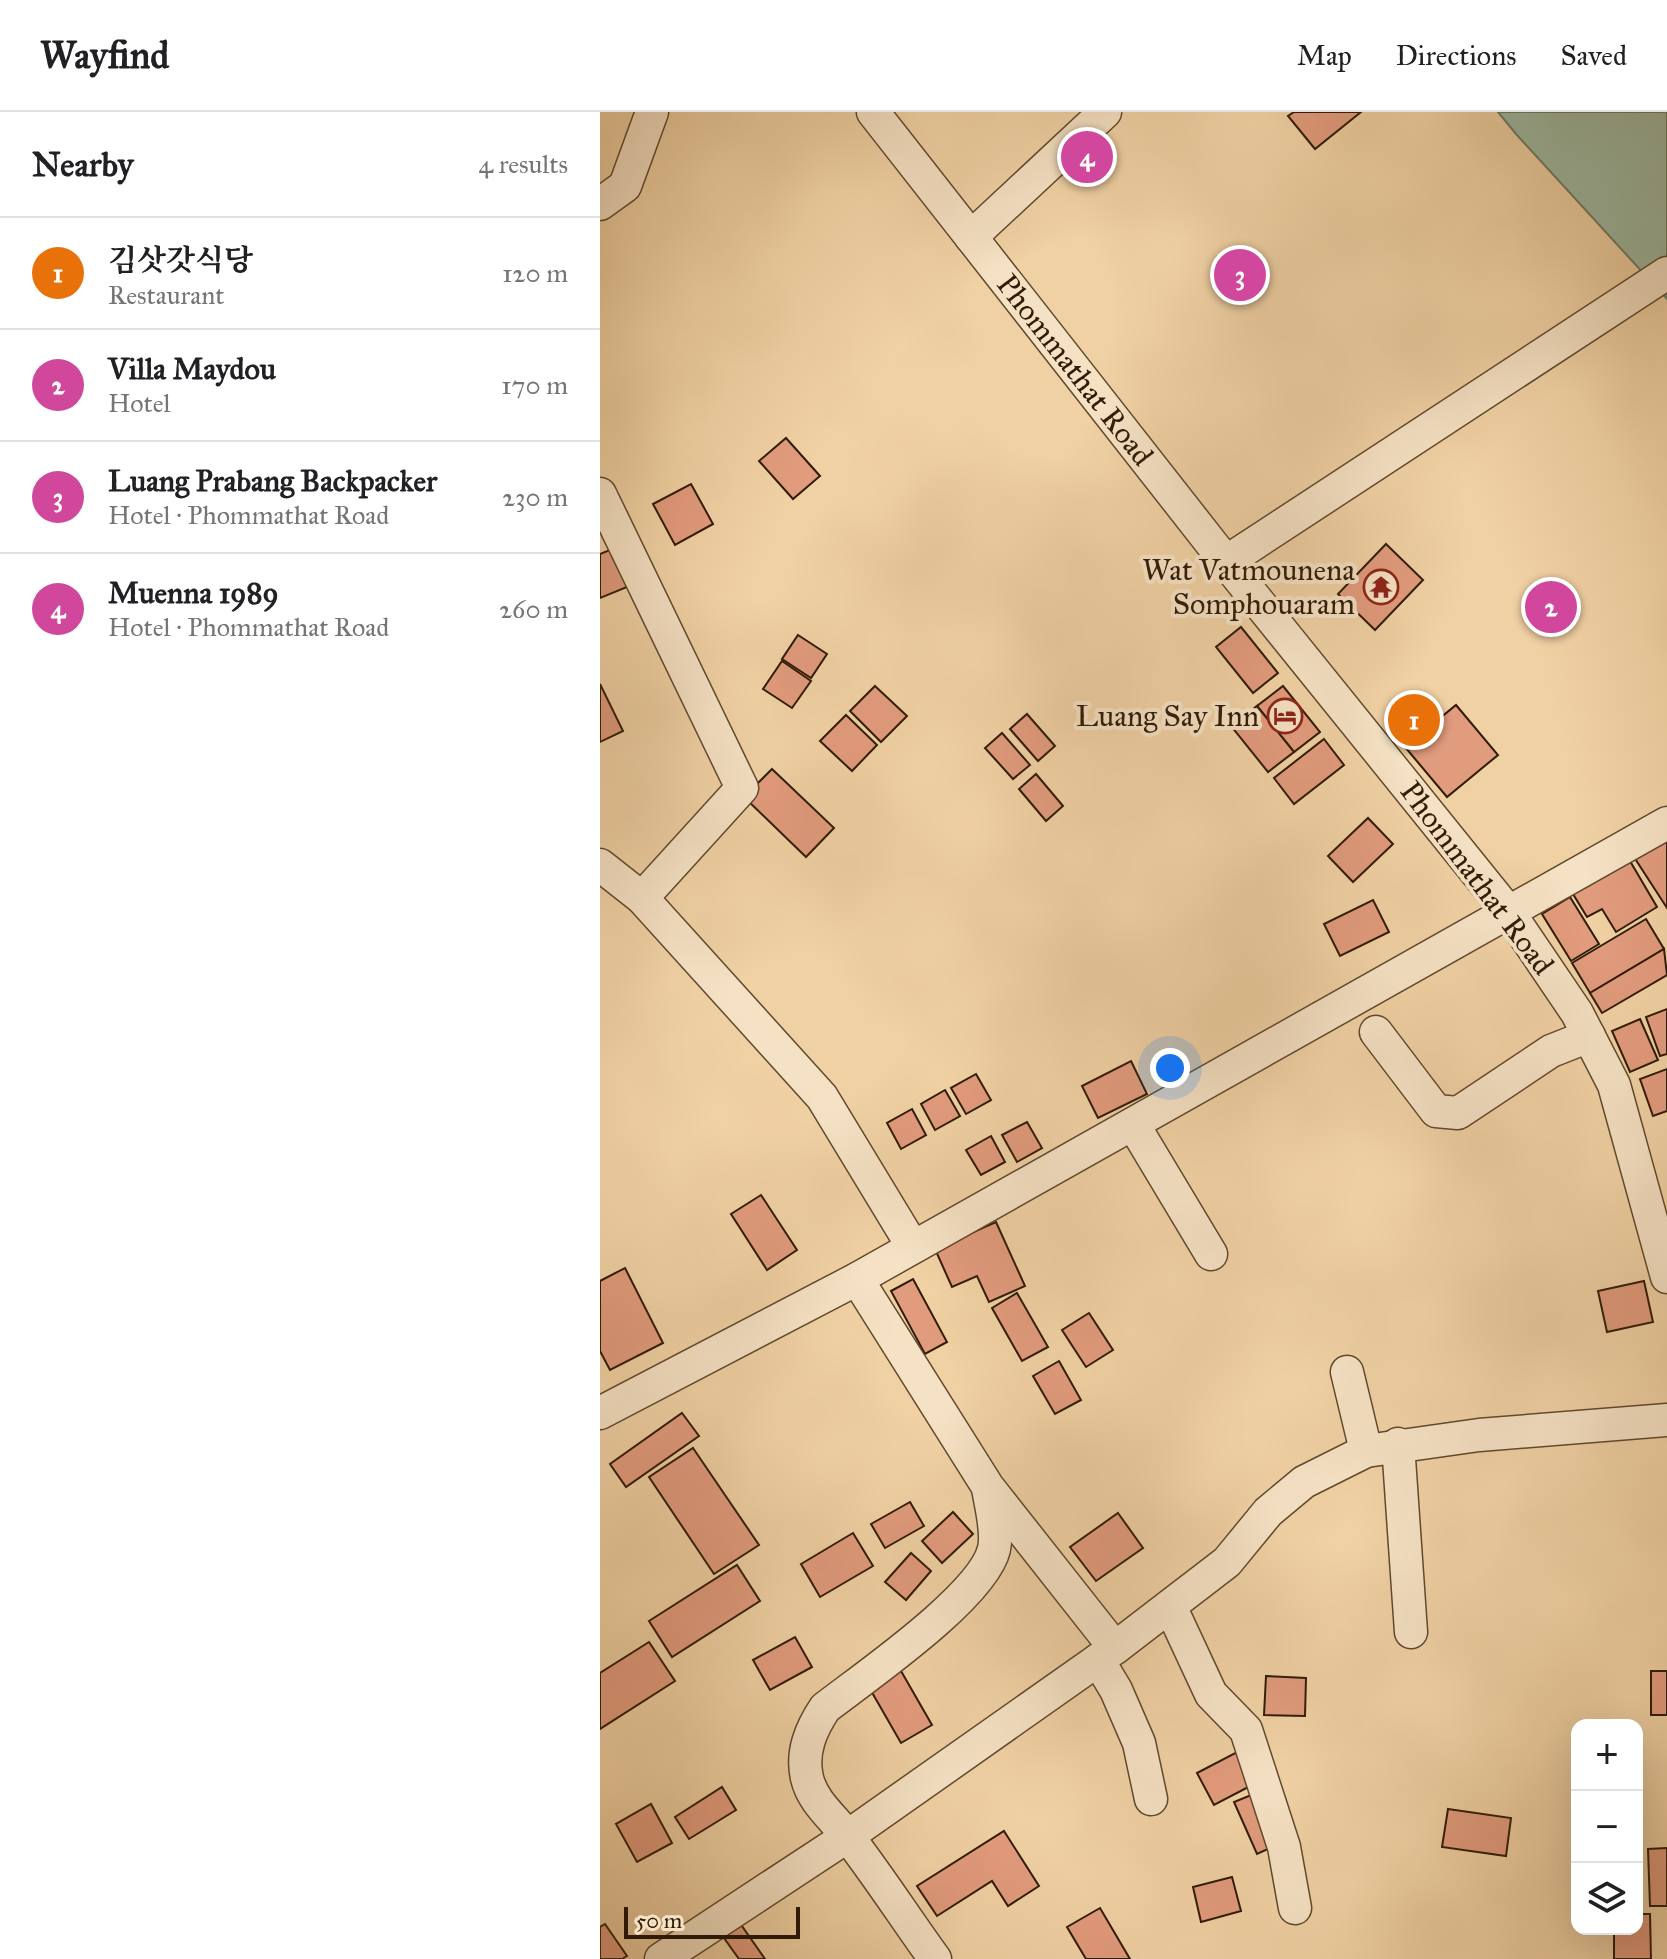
<!DOCTYPE html>
<html lang="en">
<head>
<meta charset="utf-8">
<style>
  body { margin:0; font-family:"IM FELL Great Primer","Noto Serif KR",serif; background:#f2f2f2; color:#202124 }
  .controls { position:absolute; right:24px; bottom:24px; display:grid; overflow:hidden; border-radius:16px; box-shadow:0 8px 32px #0002 }
  .controls button { width:72px; height:72px; display:grid; place-items:center; padding:0; border:0; border-bottom:2px solid #e0e0e0; background:#fff; color:#202124; font:40px sans-serif }
  .scale { position:absolute; left:24px; bottom:20px; width:176px; box-sizing:border-box; padding-left:8px; border:4px solid #301c06; border-top:0; font-size:22px; line-height:28px; white-space:nowrap; color:#301c06; -webkit-text-stroke:6px #f5e1c4; paint-order:stroke }
  .you { position:absolute; left:570px; top:956px; width:28px; height:28px; margin:-20px; border:6px solid #fff; border-radius:50%; background:#1a73e8; box-shadow:0 0 0 12px #1a73e833 }
  .badge { display:grid; place-items:center; width:52px; height:52px; border-radius:50%; background:#0f766e; color:#fff; font-size:26px; font-weight:700 }
  .pin { position:absolute; translate:-50% -50%; border:4px solid #fff; box-shadow:0 2px 8px #0006 }
  .list { margin:0; padding:0; list-style:none }
  h2 { display:flex; justify-content:space-between; align-items:center; height:104px; margin:0; padding:0 32px; font-size:34px }
  h2 small { font-size:26px; font-weight:400; color:#757577 }
  .list li { display:grid; grid-template-columns:52px 1fr auto; gap:24px; align-items:center; box-sizing:border-box; height:112px; padding:0 32px; border-top:2px solid #e0e0e0 }
  .list b { display:block; font-size:30px; white-space:nowrap }
  .list p { margin:0; font-size:26px; white-space:nowrap; color:#757577 }
  .list em { font-size:26px; font-style:normal; color:#757577 }
  .icon { flex:none; width:44px; height:44px; fill:none; stroke:currentColor; stroke-width:2; stroke-linecap:round; stroke-linejoin:round }
  .map { position:relative; flex:none; width:1067px; height:1847px; overflow:hidden }
  header { display:flex; align-items:center; gap:48px; box-sizing:border-box; height:112px; padding:0 40px; background:#fff; border-bottom:2px solid #e0e0e0 }
  header strong { font-size:38px }
  nav { display:flex; gap:44px; margin-inline-start:auto; font-size:28px }
  main { display:flex }
  aside { flex:1; background:#fff }
  .map>svg:first-child { display:block }
  .water { fill:#9bb8a2; stroke:#707a64; stroke-width:2 }
  .building { fill:#e19b7d; stroke:#301c06; stroke-width:2 }
  .lines { fill:none; stroke-linecap:round; stroke-linejoin:round }
  .minor-casing { stroke:#60492e; stroke-width:35 }
  .minor { stroke:#f5e1c4; stroke-width:32 }
  .labels { text-anchor:middle; dominant-baseline:central; stroke-width:8; stroke-linejoin:round; paint-order:stroke }
  .street-label { font-size:30px; fill:#301c06; stroke:#f5e1c4 }
  .poi-label { font-size:30px; fill:#301c06; stroke:#f5e1c4; text-anchor:end }
</style>
</head>
<body>
<header>
<strong>Wayfind</strong>
<nav><a>Map</a><a>Directions</a><a>Saved</a></nav>
</header>
<main>
<aside>
<h2>Nearby<small>4 results</small></h2>
<ul class="list">
<li><span class="badge" style="background:#e8710a">1</span><div><b>김삿갓식당</b><p>Restaurant</p></div><em>120 m</em></li>
<li><span class="badge" style="background:#d1479c">2</span><div><b>Villa Maydou</b><p>Hotel</p></div><em>170 m</em></li>
<li><span class="badge" style="background:#d1479c">3</span><div><b>Luang Prabang Backpacker</b><p>Hotel · Phommathat Road</p></div><em>230 m</em></li>
<li><span class="badge" style="background:#d1479c">4</span><div><b>Muenna 1989</b><p>Hotel · Phommathat Road</p></div><em>260 m</em></li>
</ul>
</aside>
<div class="map">
<svg width="1067" height="1847" viewBox="0 0 1067 1847">
  <rect width="100%" height="100%" fill="#f0d1a4"/>
  <filter id="stains"><feTurbulence type="fractalNoise" baseFrequency=".0025" numOctaves="4"/><feColorMatrix values="0 0 0 0 .2 0 0 0 0 .09 0 0 0 0 .02 0 0 0 .5 -.17"/></filter>
  <radialGradient id="worn" r=".72"><stop offset=".6" stop-color="#630" stop-opacity="0"/><stop offset="1" stop-color="#630" stop-opacity=".3"/></radialGradient>
  <!-- water -->
  <path class="water" d="M898,0H1067V187L916,22Z"/>
  <!-- building -->
  <g class="building">
    <path d="M694,0H761L715,37L688,4Z"/>
    <path d="M186,326L220,364L193,387L159,349Z"/>
    <path d="M91,372L113,412L75,433L53,392Z"/>
    <path d="M786,432L823,468L775,518L738,482Z"/>
    <path d="M12,437L27,475L0,486V442Z"/>
    <path d="M641,515L678,561L653,581L616,535Z"/>
    <path d="M198,523L227,542L211,566L182,547Z"/>
    <path d="M182,549L211,569L192,596L163,577Z"/>
    <path d="M0,572L23,619L0,630Z"/>
    <path d="M275,574L307,604L281,630L250,599Z"/>
    <path d="M683,574L720,620L694,640L657,594Z"/>
    <path d="M856,593L898,643L847,685L805,635Z"/>
    <path d="M657,594L694,640L668,660L631,614Z"/>
    <path d="M427,602L455,634L438,649L410,617Z"/>
    <path d="M246,603L277,633L252,659L220,629Z"/>
    <path d="M402,621L430,653L413,667L385,636Z"/>
    <path d="M724,627L744,653L694,692L674,666Z"/>
    <path d="M172,657L234,716L206,745L144,685Z"/>
    <path d="M436,662L463,694L446,709L419,677Z"/>
    <path d="M768,706L793,732L753,770L728,744Z"/>
    <path d="M1067,725V796L1034,745Z"/>
    <path d="M1030,749L1057,795L1016,820L1002,797L987,805L973,782Z"/>
    <path d="M970,785L999,832L971,849L942,802Z"/>
    <path d="M773,788L789,820L740,844L724,812Z"/>
    <path d="M1046,807L1064,837L990,881L972,851Z"/>
    <path d="M1064,837L1067,863L1002,901L990,881Z"/>
    <path d="M1067,897V942L1060,944L1046,905Z"/>
    <path d="M1040,907L1058,948L1030,960L1012,919Z"/>
    <path d="M531,949L547,982L498,1006L482,974Z"/>
    <path d="M1067,957V999L1053,1004L1040,967Z"/>
    <path d="M376,962L391,988L366,1002L351,976Z"/>
    <path d="M345,978L360,1004L335,1018L321,992Z"/>
    <path d="M312,997L326,1023L301,1037L287,1011Z"/>
    <path d="M427,1010L442,1036L417,1050L402,1023Z"/>
    <path d="M391,1024L405,1050L381,1063L366,1038Z"/>
    <path d="M161,1083L197,1138L167,1158L131,1102Z"/>
    <path d="M396,1110L425,1174L389,1190L377,1164L352,1175L335,1137Z"/>
    <path d="M25,1156L63,1231L10,1258L0,1239V1169Z"/>
    <path d="M313,1167L347,1230L325,1242L291,1179Z"/>
    <path d="M1044,1169L1053,1210L1007,1220L998,1179Z"/>
    <path d="M417,1181L448,1235L422,1249L392,1196Z"/>
    <path d="M489,1201L513,1238L486,1255L462,1218Z"/>
    <path d="M459,1249L481,1288L455,1302L433,1264Z"/>
    <path d="M82,1301L99,1324L26,1375L10,1352Z"/>
    <path d="M93,1336L159,1433L114,1462L49,1365Z"/>
    <path d="M310,1390L324,1414L285,1436L271,1412Z"/>
    <path d="M353,1400L373,1422L342,1451L322,1429Z"/>
    <path d="M518,1401L543,1436L496,1469L470,1435Z"/>
    <path d="M253,1421L273,1454L220,1485L201,1452Z"/>
    <path d="M311,1441L331,1459L306,1488L285,1470Z"/>
    <path d="M137,1453L160,1489L72,1545L49,1509Z"/>
    <path d="M195,1525L212,1555L170,1578L153,1548Z"/>
    <path d="M49,1530L75,1569L0,1617V1561Z"/>
    <path d="M297,1552L332,1613L301,1631L266,1570Z"/>
    <rect x="1051" y="1559" width="16" height="44"/>
    <path d="M666,1564L706,1566L705,1604L664,1603Z"/>
    <path d="M641,1638L658,1670L614,1693L597,1661Z"/>
    <path d="M122,1675L136,1698L89,1727L75,1705Z"/>
    <path d="M656,1681L679,1732L657,1742L634,1690Z"/>
    <path d="M51,1692L72,1731L37,1750L16,1712Z"/>
    <path d="M848,1697L911,1706L906,1744L842,1735Z"/>
    <path d="M404,1719L439,1774L408,1794L392,1769L337,1804L317,1774Z"/>
    <path d="M1067,1736V1794H1050L1048,1737Z"/>
    <path d="M632,1765L641,1799L601,1810L593,1775Z"/>
    <path d="M500,1796L530,1847H486L467,1815Z"/>
    <path d="M1037,1802H1050L1051,1847H1014V1817H1037Z"/>
    <path d="M137,1807L165,1847H139L119,1819Z"/>
    <path d="M5,1812L27,1844L22,1847H0V1815Z"/>
  </g>
  <g class="lines">
    <!-- minor casing -->
    <g class="minor-casing">
      <g id="minor">
        <path d="M273,0L626,450L910,802L977,901L1014,973L1067,1165"/>
        <path d="M0,92L25,74L52,0"/>
        <path d="M371,125L505,0"/>
        <path d="M0,382L142,676L42,786"/>
        <path d="M626,450L1067,161"/>
        <path d="M0,753L42,786L222,985L313,1135"/>
        <path d="M776,920L836,999L858,1001L951,939L989,924"/>
        <path d="M533,1012L611,1142"/>
        <path d="M257,1167L388,1375L515,1536L627,1450L668,1400L704,1370L766,1339L879,1323L1067,1308"/>
        <path d="M747,1260L766,1339"/>
        <path d="M0,1301L257,1167L1067,711"/>
        <path d="M798,1332L811,1520"/>
        <path d="M570,1494L611,1582L646,1618L684,1735L695,1796"/>
        <path d="M498,1548L516,1578L539,1631L551,1687"/>
        <path d="M61,1847L248,1724L515,1536"/>
        <path d="M335,1847C306,1807 279,1765 249,1726C234,1706 213,1691 207,1666C201,1640 211,1617 225,1596C265,1565 383,1484 394,1437C398,1419 391,1395 388,1376"/>
      </g>
    </g>
    <!-- minor -->
    <use href="#minor" class="minor"/>
  </g>
  <!-- icons -->
  <defs>
    <g id="temple-ring" transform="scale(1.8)"><circle r="9.5" fill="#f5e1c4" stroke="#8f2418" stroke-width="1.5"/><path d="M0-6L5-2H3V0L6.5 2.5H4V6H1.5V3h-3V6H-4V2.5H-6.5L-3 0V-2H-5Z" fill="#8f2418"/></g>
    <g id="hotel-ring" transform="scale(1.8)"><circle r="9.5" fill="#f5e1c4" stroke="#8f2418" stroke-width="1.5"/><path d="M-6-4.5h1.5V1H6V5H4.5V3h-9V5H-6ZM-4 0a1.8 1.8 0 1 1 3.6 0ZM.5 0V-2.5h3Q6-2.5 6 0Z" fill="#8f2418"/></g>
  </defs>
  <g fill-rule="evenodd">
    <use href="#temple-ring" x="781" y="475"/>
    <use href="#hotel-ring" x="685" y="604"/>
  </g>
  <g class="labels">
    <!-- street labels -->
    <g class="street-label">
      <text transform="translate(475 258) rotate(52)">Phommathat Road</text>
      <text transform="translate(877 766) rotate(53)">Phommathat Road</text>
    </g>
    <!-- poi labels -->
    <g class="poi-label">
      <text x="755" y="458">Wat Vatmounena<tspan x="755" dy="34">Somphouaram</tspan></text>
      <text x="659" y="604">Luang Say Inn</text>
    </g>
  </g>
  <rect width="100%" height="100%" filter="url(#stains)"/>
  <rect width="100%" height="100%" fill="url(#worn)"/>
</svg>
<div class="controls">
<button>+</button>
<button>−</button>
<button><svg class="icon" aria-label="layers" viewBox="0 0 24 24"><path d="M12 4l9 5-9 5-9-5zM3 14l9 5 9-5"/></svg></button>
</div>
<div class="scale">50 m</div>
<div class="you"></div>
<div class="pin badge" style="left:814px;top:608px;background:#e8710a">1</div>
<div class="pin badge" style="left:951px;top:495px;background:#d1479c">2</div>
<div class="pin badge" style="left:640px;top:163px;background:#d1479c">3</div>
<div class="pin badge" style="left:487px;top:45px;background:#d1479c">4</div>
</div>
</main>
</body>
</html>
